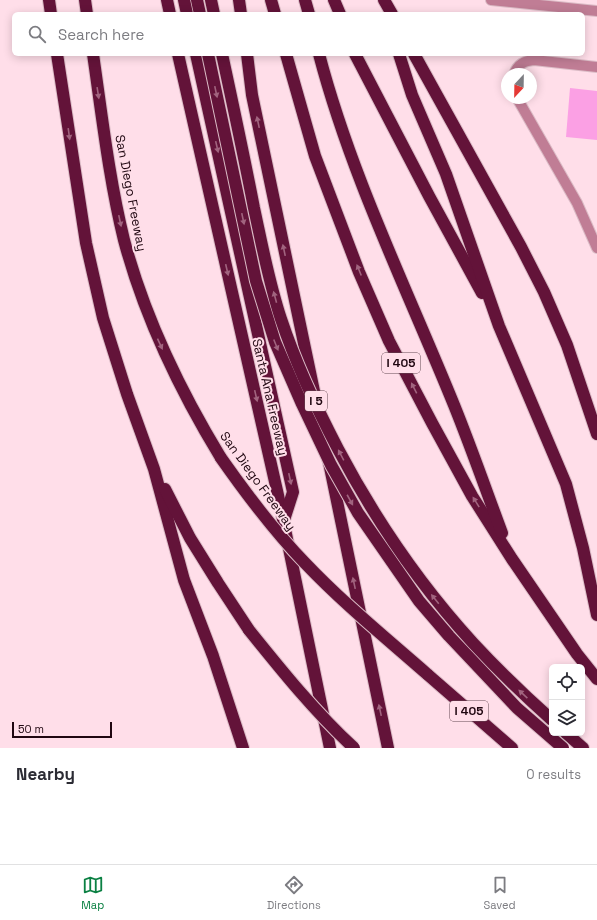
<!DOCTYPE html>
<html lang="en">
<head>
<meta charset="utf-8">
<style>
  body { margin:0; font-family:"Space Grotesk",sans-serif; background:#f2f2f3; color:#2b2b33 }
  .controls { position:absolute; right:12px; bottom:12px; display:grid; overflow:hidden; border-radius:6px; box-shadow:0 2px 10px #0003 }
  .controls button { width:36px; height:36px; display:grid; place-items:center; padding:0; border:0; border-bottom:1px solid #e1e1e2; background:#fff; color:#2b2b33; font:20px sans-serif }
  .compass { position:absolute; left:501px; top:68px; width:36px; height:36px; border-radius:50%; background:#fff; box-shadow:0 2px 10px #0003; rotate:202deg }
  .scale { position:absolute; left:12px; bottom:10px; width:100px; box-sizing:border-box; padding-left:4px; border:2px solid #200711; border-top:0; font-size:11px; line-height:14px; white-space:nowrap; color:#200711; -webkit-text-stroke:3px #ffdee9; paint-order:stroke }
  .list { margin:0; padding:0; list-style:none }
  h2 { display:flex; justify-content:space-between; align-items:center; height:52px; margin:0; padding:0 16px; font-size:17px }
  h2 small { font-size:13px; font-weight:400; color:#7c7c81 }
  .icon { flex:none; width:22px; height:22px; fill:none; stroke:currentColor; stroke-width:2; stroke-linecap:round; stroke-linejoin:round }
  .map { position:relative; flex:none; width:597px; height:748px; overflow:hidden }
  .search { position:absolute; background:#fff; box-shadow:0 2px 10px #0003; left:12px; right:12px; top:12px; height:44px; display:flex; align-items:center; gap:10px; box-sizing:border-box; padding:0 14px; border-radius:6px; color:#7c7c81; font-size:15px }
  .sheet { height:116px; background:#fff }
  nav { display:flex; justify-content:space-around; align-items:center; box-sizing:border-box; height:56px; border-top:1px solid #e1e1e2; background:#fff; font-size:11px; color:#7c7c81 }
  nav a { display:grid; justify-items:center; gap:2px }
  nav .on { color:#0b8043 }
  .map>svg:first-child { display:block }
  .building { fill:#fba0e4 }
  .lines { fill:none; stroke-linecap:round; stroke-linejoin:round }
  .minor-casing { stroke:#dbbcc6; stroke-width:12 }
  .highway-casing { stroke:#dbbcc6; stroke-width:14 }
  .minor { stroke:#c07d95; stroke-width:10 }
  .highway { stroke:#631339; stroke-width:12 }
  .highway-bridge-casing { stroke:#dbbcc6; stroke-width:14; stroke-linecap:butt }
  .highway-bridge { stroke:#631339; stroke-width:12 }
  .oneway { fill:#a1647f }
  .labels { text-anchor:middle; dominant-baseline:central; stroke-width:4; stroke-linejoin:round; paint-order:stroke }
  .shield { fill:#ffdee9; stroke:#634852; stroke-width:1 }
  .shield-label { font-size:12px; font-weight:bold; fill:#200711 }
  .street-label { font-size:13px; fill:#200711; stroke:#ffdee9 }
</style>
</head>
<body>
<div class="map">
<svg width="597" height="748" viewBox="0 0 597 748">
  <rect width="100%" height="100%" fill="#ffdee9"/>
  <!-- building -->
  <path class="building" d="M570,88L597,91V140L566,137Z"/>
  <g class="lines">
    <!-- minor casing -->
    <g class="minor-casing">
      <g id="minor">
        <path d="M491,0L597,11"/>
        <path d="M514,74C518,64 524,61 534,60L597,67"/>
        <path d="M517,98L577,203L597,248"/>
      </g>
    </g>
    <!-- highway casing -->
    <g class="highway-casing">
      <g id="highway">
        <path d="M49,0L51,14"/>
        <path d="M85,0L87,14"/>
        <path d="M167,0L170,14"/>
        <path d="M184,0L187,14"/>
        <path d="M197,0L200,14"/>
        <path d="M211,0L214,14"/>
        <path d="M239,0L241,14"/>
        <path d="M271,0L275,14"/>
        <path d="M305,0L309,14"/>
        <path d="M334,0L340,14"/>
        <path d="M384,0L392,14"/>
        <path d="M57,54L86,243L103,318L127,394L154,469L184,580L213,656L243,748"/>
        <path d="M93,54C102,116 109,179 124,240C145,319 179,389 221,458"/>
        <path d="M178,54L278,495L330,748"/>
        <path d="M196,54L293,492L284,520"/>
        <path d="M247,54L252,95L315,396"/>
        <path d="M286,54L315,156L359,272L389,341L432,423L472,496L512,559L577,654L597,679"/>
        <path d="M319,54C351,176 407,289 454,405C471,447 486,490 502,533"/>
        <path d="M355,54L429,196L482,293"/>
        <path d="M399,54L412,95L446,174L499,326L566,484L583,548L597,615"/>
        <path d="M414,54L521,247L544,292L567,345L597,434"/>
        <path d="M319,414L388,748"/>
        <path d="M165,489L190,538L218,583L249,630"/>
        <path d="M427,674L512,748"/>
        <path d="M566,733L583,748"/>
      </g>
    </g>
    <!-- minor -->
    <use href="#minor" class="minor"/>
    <!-- highway -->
    <use href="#highway" class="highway"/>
    <!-- highway-bridge casing -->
    <g class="highway-bridge-casing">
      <g id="highway-bridge">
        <path d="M208,54L256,281L275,342L302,404L331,465L358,513L419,601L449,636L517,708L563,748"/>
        <path d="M222,54C233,105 244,156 254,208C262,245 269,283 281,319C296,364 316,407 338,449C375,519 419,584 473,643C498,670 525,696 552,720"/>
        <path d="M221,458C247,495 274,531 305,563C343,603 386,638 427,674"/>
        <path d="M249,630C282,671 315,712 354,748"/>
      </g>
    </g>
    <!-- highway-bridge -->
    <use href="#highway-bridge" class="highway-bridge"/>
  </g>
  <!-- one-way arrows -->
  <defs><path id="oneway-solid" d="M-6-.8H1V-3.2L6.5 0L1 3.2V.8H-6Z"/></defs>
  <g class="oneway">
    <use href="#oneway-solid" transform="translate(216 92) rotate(78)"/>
    <use href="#oneway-solid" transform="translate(98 93) rotate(81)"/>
    <use href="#oneway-solid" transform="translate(258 122) rotate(-102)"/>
    <use href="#oneway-solid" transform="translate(69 134) rotate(82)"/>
    <use href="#oneway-solid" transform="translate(217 147) rotate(77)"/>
    <use href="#oneway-solid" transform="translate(243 219) rotate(78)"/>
    <use href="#oneway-solid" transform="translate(120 221) rotate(78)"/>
    <use href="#oneway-solid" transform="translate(284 250) rotate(-102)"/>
    <use href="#oneway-solid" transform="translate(227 270) rotate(77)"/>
    <use href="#oneway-solid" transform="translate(359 270) rotate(-112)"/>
    <use href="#oneway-solid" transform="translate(275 297) rotate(-105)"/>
    <use href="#oneway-solid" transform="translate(160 344) rotate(65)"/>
    <use href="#oneway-solid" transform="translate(276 345) rotate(68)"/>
    <use href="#oneway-solid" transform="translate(414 388) rotate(-117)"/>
    <use href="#oneway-solid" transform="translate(256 396) rotate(77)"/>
    <use href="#oneway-solid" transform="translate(341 455) rotate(-118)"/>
    <use href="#oneway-solid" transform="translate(290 479) rotate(78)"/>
    <use href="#oneway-solid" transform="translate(350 500) rotate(61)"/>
    <use href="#oneway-solid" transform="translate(476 502) rotate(-122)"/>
    <use href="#oneway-solid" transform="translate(354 583) rotate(-102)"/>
    <use href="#oneway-solid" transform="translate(435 599) rotate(-129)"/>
    <use href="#oneway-solid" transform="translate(523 694) rotate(-137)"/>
    <use href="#oneway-solid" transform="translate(380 710) rotate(-102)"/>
  </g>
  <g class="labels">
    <!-- shield labels -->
    <g class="shield">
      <rect x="382" y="353" width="38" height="20" rx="3"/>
      <rect x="305" y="391" width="22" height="20" rx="3"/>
      <rect x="450" y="701" width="38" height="20" rx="3"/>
    </g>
    <g class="shield-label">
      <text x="401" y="363">I 405</text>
      <text x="316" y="401">I 5</text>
      <text x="469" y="711">I 405</text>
    </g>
    <!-- street labels -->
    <g class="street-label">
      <text transform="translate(131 193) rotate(79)">San Diego Freeway</text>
      <text transform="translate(270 397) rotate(77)">Santa Ana Freeway</text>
      <text transform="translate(258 481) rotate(54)">San Diego Freeway</text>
    </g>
  </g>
</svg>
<div class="controls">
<button><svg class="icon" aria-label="locate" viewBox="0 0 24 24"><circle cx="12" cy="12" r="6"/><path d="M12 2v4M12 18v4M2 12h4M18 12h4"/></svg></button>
<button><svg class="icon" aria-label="layers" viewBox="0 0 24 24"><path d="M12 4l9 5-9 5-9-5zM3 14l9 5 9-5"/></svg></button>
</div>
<svg class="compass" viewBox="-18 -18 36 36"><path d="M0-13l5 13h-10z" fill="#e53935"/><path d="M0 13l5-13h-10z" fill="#7c7c81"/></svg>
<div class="scale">50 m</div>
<div class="search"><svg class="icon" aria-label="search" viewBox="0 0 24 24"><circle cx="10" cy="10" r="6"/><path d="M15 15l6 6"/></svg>Search here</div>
</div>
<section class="sheet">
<h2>Nearby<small>0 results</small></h2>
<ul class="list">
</ul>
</section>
<nav>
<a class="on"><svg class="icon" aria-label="map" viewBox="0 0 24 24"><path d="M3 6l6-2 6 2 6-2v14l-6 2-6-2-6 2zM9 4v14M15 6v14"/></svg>Map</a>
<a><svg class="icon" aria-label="directions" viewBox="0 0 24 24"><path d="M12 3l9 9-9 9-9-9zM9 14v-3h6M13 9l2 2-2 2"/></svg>Directions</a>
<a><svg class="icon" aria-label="saved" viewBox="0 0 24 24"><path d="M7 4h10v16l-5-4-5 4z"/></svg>Saved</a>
</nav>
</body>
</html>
